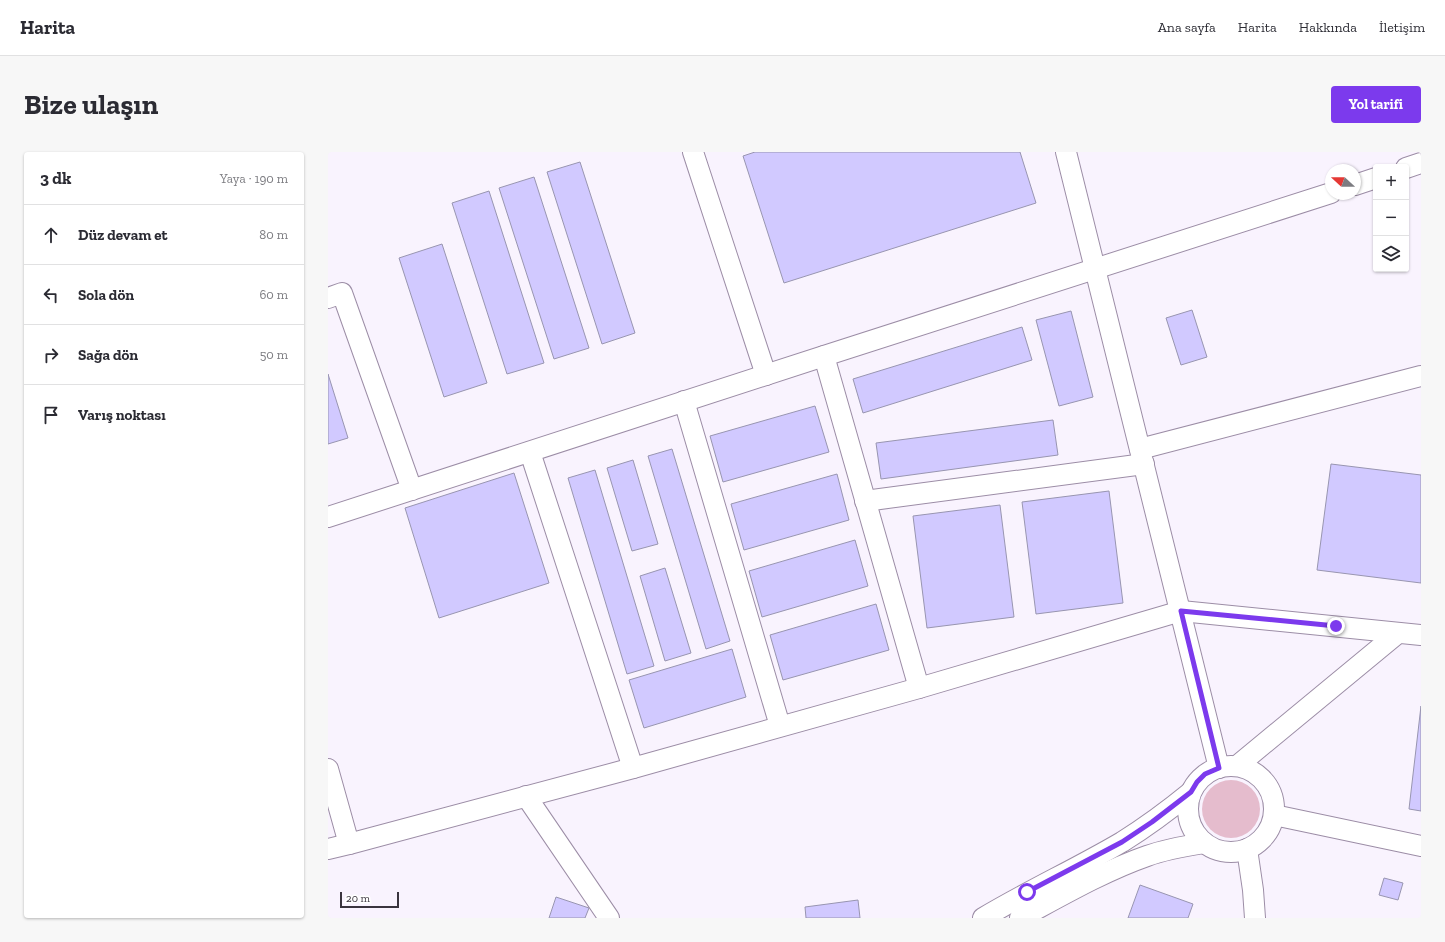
<!DOCTYPE html>
<html lang="tr">
<head>
<meta charset="utf-8">
<style>
  body { margin:0; font-family:"Zilla Slab",serif; background:#f7f7f7; color:#2b2b33 }
  .controls { position:absolute; right:12px; top:12px; display:grid; overflow:hidden; border-radius:4px; box-shadow:0 1px 3px #0004 }
  .controls button { width:36px; height:36px; display:grid; place-items:center; padding:0; border:0; border-bottom:1px solid #e1e1e2; background:#fff; color:#2b2b33; font:20px sans-serif }
  .compass { position:absolute; left:997px; top:12px; width:36px; height:36px; border-radius:50%; background:#fff; box-shadow:0 1px 3px #0004; rotate:291deg }
  .scale { position:absolute; left:12px; bottom:10px; width:59px; box-sizing:border-box; padding-left:4px; border:2px solid #3a343e; border-top:0; font-size:11px; line-height:14px; white-space:nowrap; color:#3a343e; -webkit-text-stroke:3px #fff; paint-order:stroke }
  .stop { position:absolute; width:12px; height:12px; margin:-9px; border:3px solid #7c3aed; border-radius:50%; background:#fff }
  .stop.end { background:#7c3aed; border-color:#fff; box-shadow:0 1px 4px #0008 }
  .list { margin:0; padding:0; list-style:none }
  h2 { display:flex; justify-content:space-between; align-items:center; height:52px; margin:0; padding:0 16px; font-size:17px }
  h2 small { font-size:13px; font-weight:400; color:#7c7c81 }
  .list li { display:grid; grid-template-columns:26px 1fr auto; gap:12px; align-items:center; box-sizing:border-box; height:60px; padding:0 16px; border-top:1px solid #e1e1e2 }
  .list b { display:block; font-size:15px; white-space:nowrap }
  .list em { font-size:13px; font-style:normal; color:#7c7c81 }
  .icon { flex:none; width:22px; height:22px; fill:none; stroke:currentColor; stroke-width:2; stroke-linecap:round; stroke-linejoin:round }
  .map { position:relative; flex:none; width:1093px; height:766px; overflow:hidden; border-radius:4px }
  header { display:flex; align-items:center; gap:24px; box-sizing:border-box; height:56px; padding:0 20px; background:#fff; border-bottom:1px solid #e1e1e2 }
  header strong { font-size:19px }
  nav { display:flex; gap:22px; margin-inline-start:auto; font-size:14px }
  .intro { display:flex; align-items:center; justify-content:space-between; box-sizing:border-box; height:96px; padding:0 24px }
  h1 { margin:0; font-size:28px }
  .button { padding:10px 18px; border-radius:4px; background:#7c3aed; color:#fff; font-size:14px; font-weight:700 }
  main { display:flex; gap:24px; padding:0 24px }
  aside { flex:1; background:#fff; border-radius:4px; box-shadow:0 1px 3px #0004 }
  .map>svg:first-child { display:block }
  .green { fill:#e5bccd }
  .building { fill:#d1c9ff; stroke:#9895b0 }
  .lines { fill:none; stroke-linecap:round; stroke-linejoin:round }
  .minor-casing { stroke:#9c8da6; stroke-width:22 }
  .minor { stroke:#fff; stroke-width:20 }
  .route { stroke:#7c3aed; stroke-width:5 }
</style>
</head>
<body>
<header>
<strong>Harita</strong>
<nav><a>Ana sayfa</a><a>Harita</a><a>Hakkında</a><a>İletişim</a></nav>
</header>
<div class="intro"><h1>Bize ulaşın</h1><a class="button">Yol tarifi</a></div>
<main>
<aside>
<h2>3 dk<small>Yaya · 190 m</small></h2>
<ul class="list">
<li><svg class="icon" aria-label="ahead" viewBox="0 0 24 24"><path d="M12 20V5M6 11l6-6 6 6"/></svg><div><b>Düz devam et</b></div><em>80 m</em></li>
<li><svg class="icon" aria-label="left" viewBox="0 0 24 24"><path d="M17 20v-9H6M10 6l-5 5 5 5"/></svg><div><b>Sola dön</b></div><em>60 m</em></li>
<li><svg class="icon" aria-label="right" viewBox="0 0 24 24"><path d="M7 20v-9h11M14 6l5 5-5 5"/></svg><div><b>Sağa dön</b></div><em>50 m</em></li>
<li><svg class="icon" aria-label="arrive" viewBox="0 0 24 24"><path d="M6 21V4h12l-3 4 3 4H6"/></svg><div><b>Varış noktası</b></div></li>
</ul>
</aside>
<div class="map">
<svg width="1093" height="766" viewBox="0 0 1093 766">
  <rect width="100%" height="100%" fill="#f9f3fe"/>
  <!-- green -->
  <circle class="green" cx="903" cy="657" r="29"/>
  <!-- building -->
  <g class="building">
    <path d="M427,0H692L708,51L456,131L415,4Z"/>
    <path d="M252,10L307,181L274,192L219,20Z"/>
    <path d="M206,25L261,196L226,207L171,36Z"/>
    <path d="M161,39L216,211L179,222L124,51Z"/>
    <path d="M114,92L159,231L116,245L71,106Z"/>
    <path d="M864,158L879,205L853,213L838,166Z"/>
    <path d="M743,159L765,245L731,254L708,168Z"/>
    <path d="M694,175L704,208L535,261L525,227Z"/>
    <path d="M0,222L20,286L0,292Z"/>
    <path d="M487,254L501,300L395,330L382,284Z"/>
    <path d="M725,268L730,303L553,327L548,291Z"/>
    <path d="M344,297L402,489L378,497L320,304Z"/>
    <path d="M305,308L330,392L304,399L279,316Z"/>
    <path d="M1003,312L1093,323V431L989,418Z"/>
    <path d="M267,318L326,514L299,522L240,326Z"/>
    <path d="M186,321L221,431L111,466L77,356Z"/>
    <path d="M509,322L521,368L416,398L403,352Z"/>
    <path d="M781,339L795,451L708,462L694,350Z"/>
    <path d="M672,353L686,465L599,476L585,364Z"/>
    <path d="M527,388L540,434L434,465L421,419Z"/>
    <path d="M337,416L363,501L337,509L312,424Z"/>
    <path d="M548,452L561,498L455,528L442,483Z"/>
    <path d="M404,497L418,545L316,576L301,528Z"/>
    <path d="M1093,554V659L1081,657Z"/>
    <path d="M1056,726L1075,731L1070,748L1051,743Z"/>
    <path d="M812,733L865,752L860,766H800Z"/>
    <path d="M228,745L261,756L257,766H221Z"/>
    <path d="M530,748L532,766H478L477,755Z"/>
  </g>
  <g class="lines">
    <!-- minor casing -->
    <g class="minor-casing">
      <g id="minor">
        <path d="M365,0L438,223"/>
        <path d="M738,0L891,616"/>
        <path d="M1078,16L1093,11"/>
        <path d="M1027,33L1048,26"/>
        <path d="M0,146L14,141L84,338"/>
        <path d="M496,204L591,536"/>
        <path d="M356,249L452,574"/>
        <path d="M812,297L1093,224"/>
        <path d="M202,300L305,616"/>
        <path d="M537,349L816,312"/>
        <path d="M0,365L496,204L1003,41"/>
        <path d="M909,614L1070,481"/>
        <circle cx="903" cy="657" r="43"/>
        <path d="M0,617L21,692"/>
        <path d="M198,644L281,766"/>
        <path d="M946,663L1093,694"/>
        <path d="M0,697L21,692L305,616L591,536L853,459L1093,483"/>
        <path d="M919,697L925,738L927,766"/>
        <path d="M655,766C700,739 748,717 794,690C818,675 841,658 863,640"/>
        <path d="M692,766C733,744 776,719 819,704C838,697 857,694 876,691"/>
      </g>
    </g>
    <!-- minor -->
    <use href="#minor" class="minor"/>
  </g>
  <g class="lines">
    <!-- route -->
    <path class="route" d="M699,740L794,690L824,670L863,640L869,630L877,622L891,616L853,459L1008,474"/>
  </g>
</svg>
<div class="controls">
<button>+</button>
<button>−</button>
<button><svg class="icon" aria-label="layers" viewBox="0 0 24 24"><path d="M12 4l9 5-9 5-9-5zM3 14l9 5 9-5"/></svg></button>
</div>
<svg class="compass" viewBox="-18 -18 36 36"><path d="M0-13l5 13h-10z" fill="#e53935"/><path d="M0 13l5-13h-10z" fill="#7c7c81"/></svg>
<div class="scale">20 m</div>
<div class="stop" style="left:699px;top:740px"></div>
<div class="stop end" style="left:1008px;top:474px"></div>
</div>
</main>
</body>
</html>
